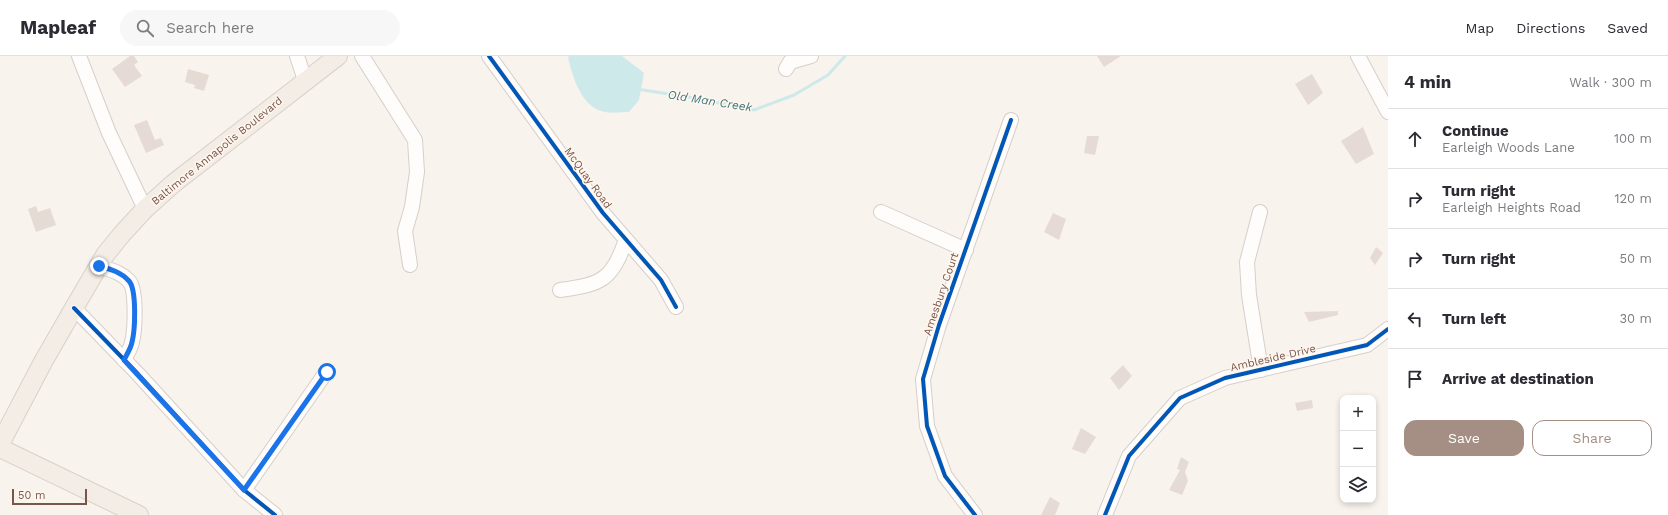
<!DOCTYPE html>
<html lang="en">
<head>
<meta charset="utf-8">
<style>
  body { margin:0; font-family:"Work Sans",sans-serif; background:#f7f7f7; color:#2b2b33 }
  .controls { position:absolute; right:12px; bottom:12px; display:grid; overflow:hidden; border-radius:8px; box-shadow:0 2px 6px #0003 }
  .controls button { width:36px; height:36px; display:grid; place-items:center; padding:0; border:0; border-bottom:1px solid #e1e1e2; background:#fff; color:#2b2b33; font:20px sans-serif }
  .scale { position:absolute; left:12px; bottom:10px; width:75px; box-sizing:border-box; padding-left:4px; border:2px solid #78574b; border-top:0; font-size:11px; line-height:14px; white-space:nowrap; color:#78574b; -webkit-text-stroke:3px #fff7ef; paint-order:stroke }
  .stop { position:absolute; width:12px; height:12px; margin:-9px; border:3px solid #1a73e8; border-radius:50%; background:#fff }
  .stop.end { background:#1a73e8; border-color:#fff; box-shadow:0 1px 4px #0008 }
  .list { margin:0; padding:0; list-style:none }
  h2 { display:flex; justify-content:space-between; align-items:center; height:52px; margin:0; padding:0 16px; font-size:17px }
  h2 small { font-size:13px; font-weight:400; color:#7c7c81 }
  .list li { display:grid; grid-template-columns:26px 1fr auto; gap:12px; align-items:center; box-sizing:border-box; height:60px; padding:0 16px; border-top:1px solid #e1e1e2 }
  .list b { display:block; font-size:15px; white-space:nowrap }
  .list p { margin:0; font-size:13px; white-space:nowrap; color:#7c7c81 }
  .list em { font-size:13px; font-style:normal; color:#7c7c81 }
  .actions { display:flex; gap:8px; padding:12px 16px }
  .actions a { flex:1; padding:9px 0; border:1px solid #a58e84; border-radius:12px; text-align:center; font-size:14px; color:#a58e84 }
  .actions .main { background:#a58e84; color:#fff }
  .icon { flex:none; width:22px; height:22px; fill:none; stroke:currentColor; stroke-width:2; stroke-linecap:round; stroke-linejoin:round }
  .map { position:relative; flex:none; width:1388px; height:459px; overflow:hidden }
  header { display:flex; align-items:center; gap:24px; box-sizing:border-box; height:56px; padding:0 20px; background:#fff; border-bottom:1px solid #e1e1e2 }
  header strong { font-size:19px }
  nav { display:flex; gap:22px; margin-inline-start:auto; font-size:14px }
  .search { width:280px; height:36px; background:#f7f7f7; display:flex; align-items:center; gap:10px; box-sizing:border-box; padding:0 14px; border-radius:22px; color:#7c7c81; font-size:15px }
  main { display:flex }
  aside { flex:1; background:#fff }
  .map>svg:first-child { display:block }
  .water { fill:#cee9e9 }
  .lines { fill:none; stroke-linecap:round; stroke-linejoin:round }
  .stream { stroke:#cee9e9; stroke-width:3 }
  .building { fill:#e5dbd4 }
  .minor-casing { stroke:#d7ceca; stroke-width:16 }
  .major-casing { stroke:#dad0ca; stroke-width:20 }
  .minor { stroke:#fefdfc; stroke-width:14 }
  .major { stroke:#f3ede6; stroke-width:18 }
  .cycleway-casing { stroke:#fff7ef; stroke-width:6 }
  .cycleway { stroke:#0057b8; stroke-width:4 }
  .route { stroke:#1a73e8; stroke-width:5 }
  .labels { text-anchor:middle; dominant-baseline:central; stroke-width:3; stroke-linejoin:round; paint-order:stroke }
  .street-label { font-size:11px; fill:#78574b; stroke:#fff7ef }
  .water-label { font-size:12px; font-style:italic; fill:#3e787d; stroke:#fff7ef }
</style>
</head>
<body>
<header>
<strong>Mapleaf</strong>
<div class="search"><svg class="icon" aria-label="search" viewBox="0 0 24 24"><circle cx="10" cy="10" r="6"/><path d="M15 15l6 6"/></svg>Search here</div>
<nav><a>Map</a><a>Directions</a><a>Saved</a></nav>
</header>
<main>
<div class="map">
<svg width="1388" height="459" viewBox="0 0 1388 459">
  <rect width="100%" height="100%" fill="#f8f3ed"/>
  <!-- water -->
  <path class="water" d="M570,0H622L644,17L639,44L629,56C621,56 609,58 601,55C581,49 572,19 568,1Z"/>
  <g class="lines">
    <!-- stream -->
    <path class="stream" d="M637,33L694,42L754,54L794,39L828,19L845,0"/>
  </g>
  <!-- building -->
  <g class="building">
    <path d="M130,0H134L138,6L134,9L142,20L125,31L112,13Z"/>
    <path d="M1097,0H1121L1104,11Z"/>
    <path d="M188,13L209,19L204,35L194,32L195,29L185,26Z"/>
    <path d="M1312,18L1323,37L1308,49L1295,28Z"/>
    <path d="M147,64L155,84L161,82L164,89L146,97L134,69Z"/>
    <path d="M1363,71L1374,98L1356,108L1341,85Z"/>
    <path d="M1087,80H1099L1095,99L1084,97Z"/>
    <path d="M36,150L38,156L50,152L56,169L36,176L28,153Z"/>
    <path d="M1053,157L1066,163L1059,184L1044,176Z"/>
    <path d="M1376,191L1383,197L1375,209L1370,202Z"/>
    <path d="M1338,255V259L1309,266L1304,256Z"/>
    <path d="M1123,309L1132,320L1119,334L1110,322Z"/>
    <path d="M1312,344L1313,352L1297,355L1295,347Z"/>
    <path d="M1081,372L1096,381L1085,398L1072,393Z"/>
    <path d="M1181,401L1189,406L1185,416L1188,425L1182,439L1169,434L1180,414L1177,413Z"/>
    <path d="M1050,441L1060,447L1055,459H1041Z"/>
  </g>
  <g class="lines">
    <!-- minor casing -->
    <g class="minor-casing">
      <g id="minor">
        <path d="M79,0L109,77L145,153"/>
        <path d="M297,0L305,24"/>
        <path d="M362,0L415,84L417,116L412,151L405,175L410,209"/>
        <path d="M489,0L603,157L661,224L676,251"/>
        <path d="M1358,0L1388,56"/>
        <path d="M786,13L790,6L811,0"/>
        <path d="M881,156L966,194"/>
        <path d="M1260,156L1247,206L1249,239L1261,314"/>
        <path d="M99,210C110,214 121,216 129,225C137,234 135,275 132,286C131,292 127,298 124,304"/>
        <path d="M560,234C602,228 611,225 626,184"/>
        <path d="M74,252L138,318L244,434L275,459"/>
        <path d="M244,434L327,315"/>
        <path d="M975,459L945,420L927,370L923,323L939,269L1011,64"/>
        <path d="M1105,459L1129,400L1180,342L1225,322L1367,289L1388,273"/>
      </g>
    </g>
    <!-- major casing -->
    <g class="major-casing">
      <g id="major">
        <path d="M0,388L43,306L74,252L105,199L122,178L145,153L174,127L338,0"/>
        <path d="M0,392L139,459"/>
      </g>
    </g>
    <!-- minor -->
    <use href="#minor" class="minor"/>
    <!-- major -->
    <use href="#major" class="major"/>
    <!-- cycleway casing -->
    <g class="cycleway-casing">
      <g id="cycleway">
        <path d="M489,0L603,157L661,224L676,251"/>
        <path d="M74,252L138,318L244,434L275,459"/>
        <path d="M975,459L945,420L927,370L923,323L939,269L1011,64"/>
        <path d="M1105,459L1129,400L1180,342L1225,322L1367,289L1388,273"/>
      </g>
    </g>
    <!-- cycleway -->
    <use href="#cycleway" class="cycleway"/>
  </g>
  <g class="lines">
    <!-- route -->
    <path class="route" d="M99,210C110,213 121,216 129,225C137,234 135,275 132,286C131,292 127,298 124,304L244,434L327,316"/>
  </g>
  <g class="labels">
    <!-- street labels -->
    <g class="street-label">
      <text transform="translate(217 95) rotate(-39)">Baltimore Annapolis Boulevard</text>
      <text transform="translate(588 122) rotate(54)">McQuay Road</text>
      <text transform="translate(941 238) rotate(-71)">Amesbury Court</text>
      <text transform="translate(1273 302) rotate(-13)">Ambleside Drive</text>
    </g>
    <!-- water labels -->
    <g class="water-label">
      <text transform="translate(710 45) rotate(9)">Old Man Creek</text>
    </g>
  </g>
</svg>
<div class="controls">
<button>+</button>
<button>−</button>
<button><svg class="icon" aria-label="layers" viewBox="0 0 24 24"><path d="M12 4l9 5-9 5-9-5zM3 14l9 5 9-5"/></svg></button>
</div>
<div class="scale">50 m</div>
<div class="stop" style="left:327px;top:316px"></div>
<div class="stop end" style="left:99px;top:210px"></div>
</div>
<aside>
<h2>4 min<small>Walk · 300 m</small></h2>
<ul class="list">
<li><svg class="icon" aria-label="ahead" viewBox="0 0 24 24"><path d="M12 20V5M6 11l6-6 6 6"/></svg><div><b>Continue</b><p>Earleigh Woods Lane</p></div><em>100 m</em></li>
<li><svg class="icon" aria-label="right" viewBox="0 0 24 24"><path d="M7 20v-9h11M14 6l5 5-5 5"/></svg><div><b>Turn right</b><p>Earleigh Heights Road</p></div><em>120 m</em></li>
<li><svg class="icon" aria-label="right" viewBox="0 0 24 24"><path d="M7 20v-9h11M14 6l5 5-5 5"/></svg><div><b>Turn right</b></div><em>50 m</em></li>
<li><svg class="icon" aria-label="left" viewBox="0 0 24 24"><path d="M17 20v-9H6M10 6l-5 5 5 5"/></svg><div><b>Turn left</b></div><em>30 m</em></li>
<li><svg class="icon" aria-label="arrive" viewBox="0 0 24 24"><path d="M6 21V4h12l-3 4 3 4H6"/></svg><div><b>Arrive at destination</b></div></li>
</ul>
<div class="actions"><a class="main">Save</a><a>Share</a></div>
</aside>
</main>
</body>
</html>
